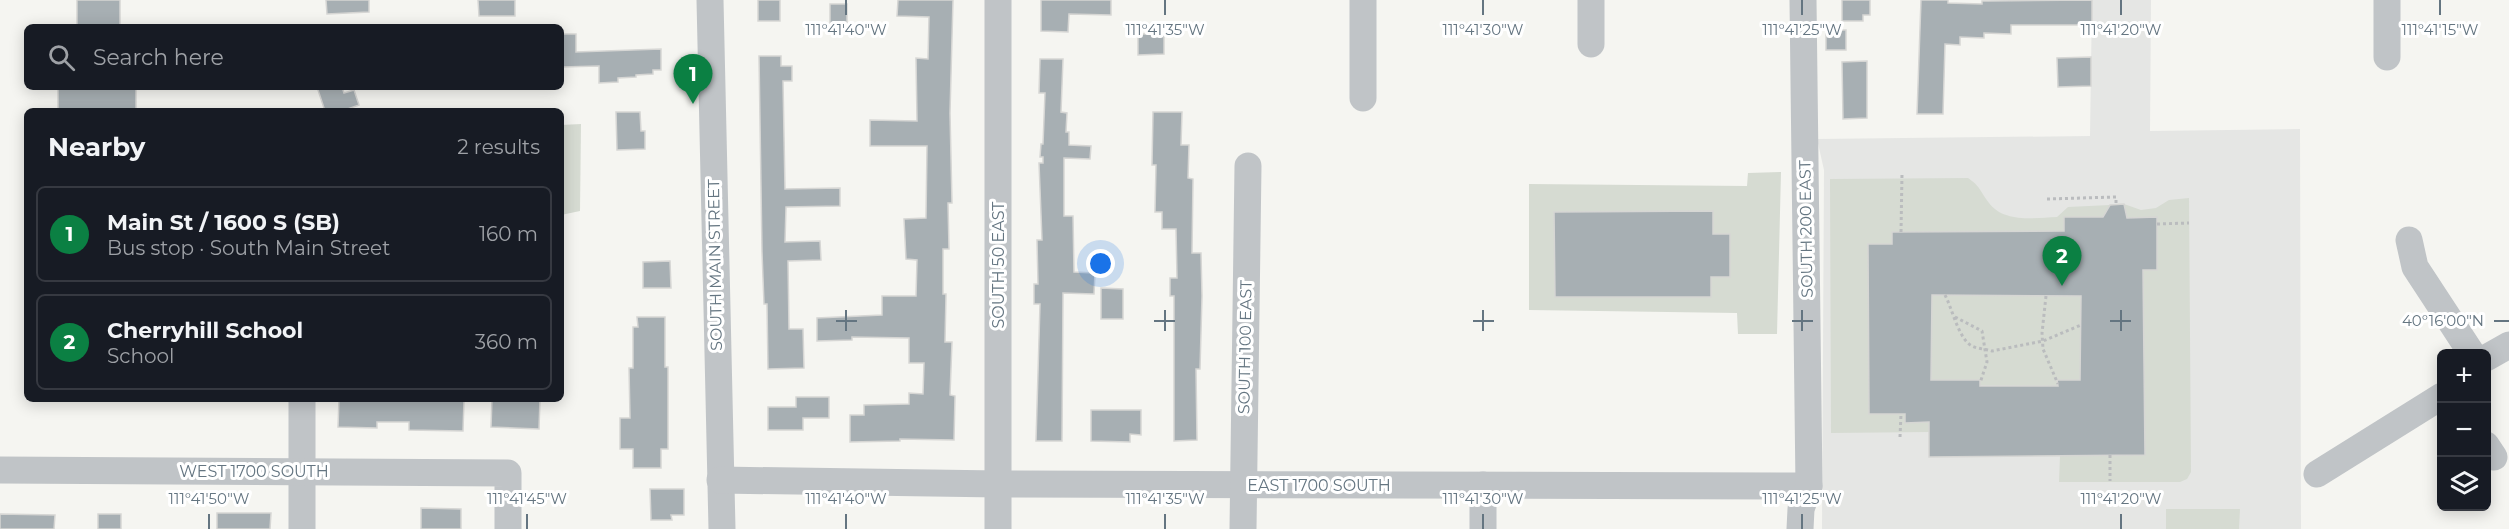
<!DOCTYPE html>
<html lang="en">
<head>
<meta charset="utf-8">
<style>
  body { margin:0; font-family:Montserrat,sans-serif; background:#242831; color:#f1f3f6 }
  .controls { position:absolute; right:18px; bottom:18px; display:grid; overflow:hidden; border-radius:9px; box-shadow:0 3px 15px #0003 }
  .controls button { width:54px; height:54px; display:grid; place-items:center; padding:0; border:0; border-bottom:2px solid #363941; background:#171b24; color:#f1f3f6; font:30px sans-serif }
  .you { position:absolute; left:1101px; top:264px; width:21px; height:21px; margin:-15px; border:4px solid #fff; border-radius:50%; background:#1a73e8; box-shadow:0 0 0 9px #1a73e833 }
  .badge { display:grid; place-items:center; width:39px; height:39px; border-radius:50%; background:#0b8043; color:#fff; font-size:20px; font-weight:700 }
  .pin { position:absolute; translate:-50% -50px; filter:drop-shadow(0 2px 3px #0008) }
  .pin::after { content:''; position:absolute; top:32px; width:21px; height:18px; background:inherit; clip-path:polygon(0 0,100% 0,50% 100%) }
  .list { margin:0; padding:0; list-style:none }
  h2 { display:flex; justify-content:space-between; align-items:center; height:78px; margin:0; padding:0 24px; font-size:26px }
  h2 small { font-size:20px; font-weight:400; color:#9ea1a6 }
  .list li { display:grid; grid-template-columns:39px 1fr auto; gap:18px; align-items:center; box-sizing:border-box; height:96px; margin:0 12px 12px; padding:0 12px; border:2px solid #363941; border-radius:9px }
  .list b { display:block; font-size:22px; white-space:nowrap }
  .list p { margin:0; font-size:20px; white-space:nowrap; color:#9ea1a6 }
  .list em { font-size:20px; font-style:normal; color:#9ea1a6 }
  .icon { flex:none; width:33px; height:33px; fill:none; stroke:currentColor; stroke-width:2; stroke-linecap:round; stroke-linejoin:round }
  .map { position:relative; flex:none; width:2509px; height:529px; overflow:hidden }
  .search { position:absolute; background:#171b24; box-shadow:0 3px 15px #0003; left:24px; top:24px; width:540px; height:66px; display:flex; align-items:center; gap:15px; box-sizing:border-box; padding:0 21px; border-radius:9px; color:#9ea1a6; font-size:22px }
  .panel { position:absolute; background:#171b24; box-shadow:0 3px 15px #0003; left:24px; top:108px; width:540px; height:294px; border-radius:9px }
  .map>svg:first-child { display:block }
  .built { fill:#e5e6e4 }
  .green { fill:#d6dbd2; fill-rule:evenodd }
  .building { fill:#a7afb3; stroke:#d6d6d4; stroke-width:1.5; fill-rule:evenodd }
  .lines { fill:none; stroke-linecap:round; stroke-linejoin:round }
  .path { stroke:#babcbe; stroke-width:3; stroke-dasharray:3 3; stroke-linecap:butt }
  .minor { stroke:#c0c4c7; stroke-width:27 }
  .ticks { fill:none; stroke:#647581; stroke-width:2 }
  .labels { text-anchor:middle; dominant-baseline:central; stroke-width:6; stroke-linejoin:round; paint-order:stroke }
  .street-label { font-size:16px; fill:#647581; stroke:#fff }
  .ticks-label { font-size:15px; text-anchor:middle; fill:#647581; stroke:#fff; stroke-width:6; stroke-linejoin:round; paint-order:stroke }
</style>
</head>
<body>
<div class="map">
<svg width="2509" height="529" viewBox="0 0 2509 529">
  <rect width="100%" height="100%" fill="#f5f5f1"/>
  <!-- built -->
  <path class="built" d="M2092,0H2151L2150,131L2300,129L2301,529H1822L1824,170L1817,139L2090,136Z"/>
  <!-- green -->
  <g class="green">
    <path d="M581,124L580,211L561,215V125Z"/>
    <path d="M1781,172L1777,334H1738L1737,313L1529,310V184L1747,186L1748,173ZM1713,211V234H1730V277H1711L1710,297H1555L1554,212Z"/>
    <path d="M1968,178C1980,186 1980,191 1989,203C2004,223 2035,218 2057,217L2068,207L2110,205L2103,217L2064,231L1892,232V244L1868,245L1869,414H1905V423L1929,422V432L1831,433L1830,179Z"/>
    <path d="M2189,198L2191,472L2187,479L2180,482H2059L2060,456L2145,454L2143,270H2157V218H2127L2124,204L2141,210L2156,208L2169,200Z"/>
    <path d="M1932,295L2081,296L2080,380H2058L2057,386L1980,385V380H1931Z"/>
    <path d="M2166,509H2240L2239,529H2166Z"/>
  </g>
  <!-- building -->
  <g class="building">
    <rect x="77" y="0" width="43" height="27"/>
    <path d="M326,0H369V12L327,14Z"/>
    <path d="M478,0H515V16H479Z"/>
    <rect x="758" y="0" width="22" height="21"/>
    <path d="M898,0H953L950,113L952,203H948L949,249H943V294H946L945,342H952L950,395L955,396L954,440L900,439V441L850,442V415H864V405L909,404V393L923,394L924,363H909V338L852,337V340L817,341V318L882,315V296H916L917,260L906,259L904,219L926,218L927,146H870V120L917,121L916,58L928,59L929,17L897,16Z"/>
    <path d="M1041,0H1111V15L1069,14L1068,32L1041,31Z"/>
    <path d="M1842,0H1870V15H1863V21H1842Z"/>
    <path d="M1921,0H1948V3L1982,4V1H1988L2092,0V25H2011V34L1984,33V38L1960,37V45L1945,44L1943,114H1917Z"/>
    <rect x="830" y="4" width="17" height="19"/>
    <rect x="1826" y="30" width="20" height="20"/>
    <path d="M561,34H576V52L661,49V70H653V74L636,75V77L618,78V82L599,83V66L561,67Z"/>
    <path d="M1138,34H1164V54L1138,55Z"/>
    <path d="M759,56H781V66H792V81H783L785,189L840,188V206L786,207L785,242L820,241L821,260L788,261L789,329H803L804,368L768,369L767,304H764L762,252Z"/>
    <path d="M2091,57V86L2058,87L2057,58Z"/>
    <path d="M1040,59H1063L1061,112L1067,113L1066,132H1069V145L1091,146L1090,159L1064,158V216H1073L1074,272L1095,273L1094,294L1063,293L1062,441H1036L1040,304H1034V284H1038L1037,240H1042L1039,163H1043V157H1040L1041,144H1043L1045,93H1039Z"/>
    <path d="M1867,61V118L1843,119L1842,62Z"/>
    <rect x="58" y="87" width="78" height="24"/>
    <path d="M317,87H342L344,93L354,90L359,105L342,111H325Z"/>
    <path d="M616,112H640L641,131H645V149L617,150Z"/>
    <path d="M1153,112H1182L1181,145H1189L1188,178L1193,179L1192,253H1201L1202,296L1200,369H1196L1197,440L1174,441V296H1170V278H1177L1176,229H1162V212H1155L1156,165H1152Z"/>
    <path d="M2124,204L2127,218L2157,217V270H2143L2145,455L1929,457V422L1905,423V414H1869L1868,244H1892V232L2064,231V217H2103L2110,205ZM1932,295L2081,296L2080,380H2057L2058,386H1980V380H1931Z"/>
    <path d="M1713,211V234H1730V277H1711V297H1555L1554,212Z"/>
    <path d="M670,261L671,288H643V262Z"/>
    <path d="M1101,288L1123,289V319H1101Z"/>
    <path d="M637,317H665V367H668V449H661V468H633V449H620V418H630L629,368H633V327H638Z"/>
    <path d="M796,397H829V418H803V430H768V407H796Z"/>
    <path d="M339,399L464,400L463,431L409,430V422H377V428L338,427Z"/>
    <path d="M492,399H540L539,429L491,427Z"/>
    <path d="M1091,410H1141V435L1130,434V442L1091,441Z"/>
    <path d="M650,489H684V515H671L672,520H651Z"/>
    <path d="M421,508L461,509V529H421Z"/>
    <path d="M217,513H271L270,529H217Z"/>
    <path d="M0,514L55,515L54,529H0Z"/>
    <rect x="98" y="514" width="23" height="15"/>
  </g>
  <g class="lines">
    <!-- path -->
    <g class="path">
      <path d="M2047,199L2116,197V204"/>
      <path d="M2157,224L2189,223"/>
      <path d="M1901,232L1902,174"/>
      <path d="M1945,295C1952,308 1959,340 1972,346C1978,349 1986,349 1992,351L2043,341L2081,325"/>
      <path d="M2046,296L2042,333L2043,349L2058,384"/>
      <path d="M1955,317L1982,331L1987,362L1980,383"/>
      <path d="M1900,437L1901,414"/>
      <path d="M2110,455V481"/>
    </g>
    <!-- minor -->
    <g class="minor">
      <path d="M710,0L722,529"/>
      <path d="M1363,0V98"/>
      <path d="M2387,0V57"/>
      <path d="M1591,44V0"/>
      <path d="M2409,240L2415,267L2472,354"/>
      <path d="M2486,358L2509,345"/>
      <path d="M302,399V529"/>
      <path d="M2486,445L2494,457"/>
      <path d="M0,470L508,473V529"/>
      <path d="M2317,474L2442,396"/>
      <path d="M720,480L999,484L1809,486"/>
      <path d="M1483,485V529"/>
      <path d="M998,529V0"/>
      <path d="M1243,529L1248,166"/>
      <path d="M1800,529L1801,509L1809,486L1803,0"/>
    </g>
  </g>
  <!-- ticks -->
  <path class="ticks" d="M846,0V15M1165,0V15M1483,0V15M1802,0V15M2121,0V15M2440,0V15M846,310V331M1165,310V331M1483,310V331M1802,310V331M2121,310V331M836,321H857M1154,321H1175M1473,321H1494M1792,321H1813M2110,321H2131M2494,321H2509M209,514V529M527,514V529M846,514V529M1165,514V529M1483,514V529M1802,514V529M2121,514V529"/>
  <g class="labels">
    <!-- street labels -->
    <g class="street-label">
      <text transform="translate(1806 229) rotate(-91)">SOUTH 200 EAST</text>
      <text transform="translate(715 265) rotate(-91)">SOUTH MAIN STREET</text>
      <text transform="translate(998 265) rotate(-90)">SOUTH 50 EAST</text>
      <text transform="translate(1245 347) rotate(-89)">SOUTH 100 EAST</text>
      <text x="254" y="471">WEST 1700 SOUTH</text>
      <text x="1319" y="485">EAST 1700 SOUTH</text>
    </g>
  </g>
  <g class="ticks-label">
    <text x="846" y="35">111°41'40"W</text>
    <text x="1165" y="35">111°41'35"W</text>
    <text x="1483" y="35">111°41'30"W</text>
    <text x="1802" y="35">111°41'25"W</text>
    <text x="2121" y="35">111°41'20"W</text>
    <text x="2440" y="35">111°41'15"W</text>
    <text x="2443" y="326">40°16'00"N</text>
    <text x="209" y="504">111°41'50"W</text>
    <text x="527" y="504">111°41'45"W</text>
    <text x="846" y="504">111°41'40"W</text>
    <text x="1165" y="504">111°41'35"W</text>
    <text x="1483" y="504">111°41'30"W</text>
    <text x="1802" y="504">111°41'25"W</text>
    <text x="2121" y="504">111°41'20"W</text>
  </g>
</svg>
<div class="controls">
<button>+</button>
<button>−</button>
<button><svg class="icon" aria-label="layers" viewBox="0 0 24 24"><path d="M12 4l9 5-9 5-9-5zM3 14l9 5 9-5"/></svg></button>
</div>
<div class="you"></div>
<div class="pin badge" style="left:693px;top:104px">1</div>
<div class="pin badge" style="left:2062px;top:286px">2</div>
<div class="search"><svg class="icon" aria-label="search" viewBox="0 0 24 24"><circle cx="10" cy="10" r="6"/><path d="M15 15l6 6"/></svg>Search here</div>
<section class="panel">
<h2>Nearby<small>2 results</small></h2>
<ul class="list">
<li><span class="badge">1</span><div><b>Main St / 1600 S (SB)</b><p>Bus stop · South Main Street</p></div><em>160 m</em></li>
<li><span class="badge">2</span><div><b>Cherryhill School</b><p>School</p></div><em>360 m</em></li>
</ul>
</section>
</div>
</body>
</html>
